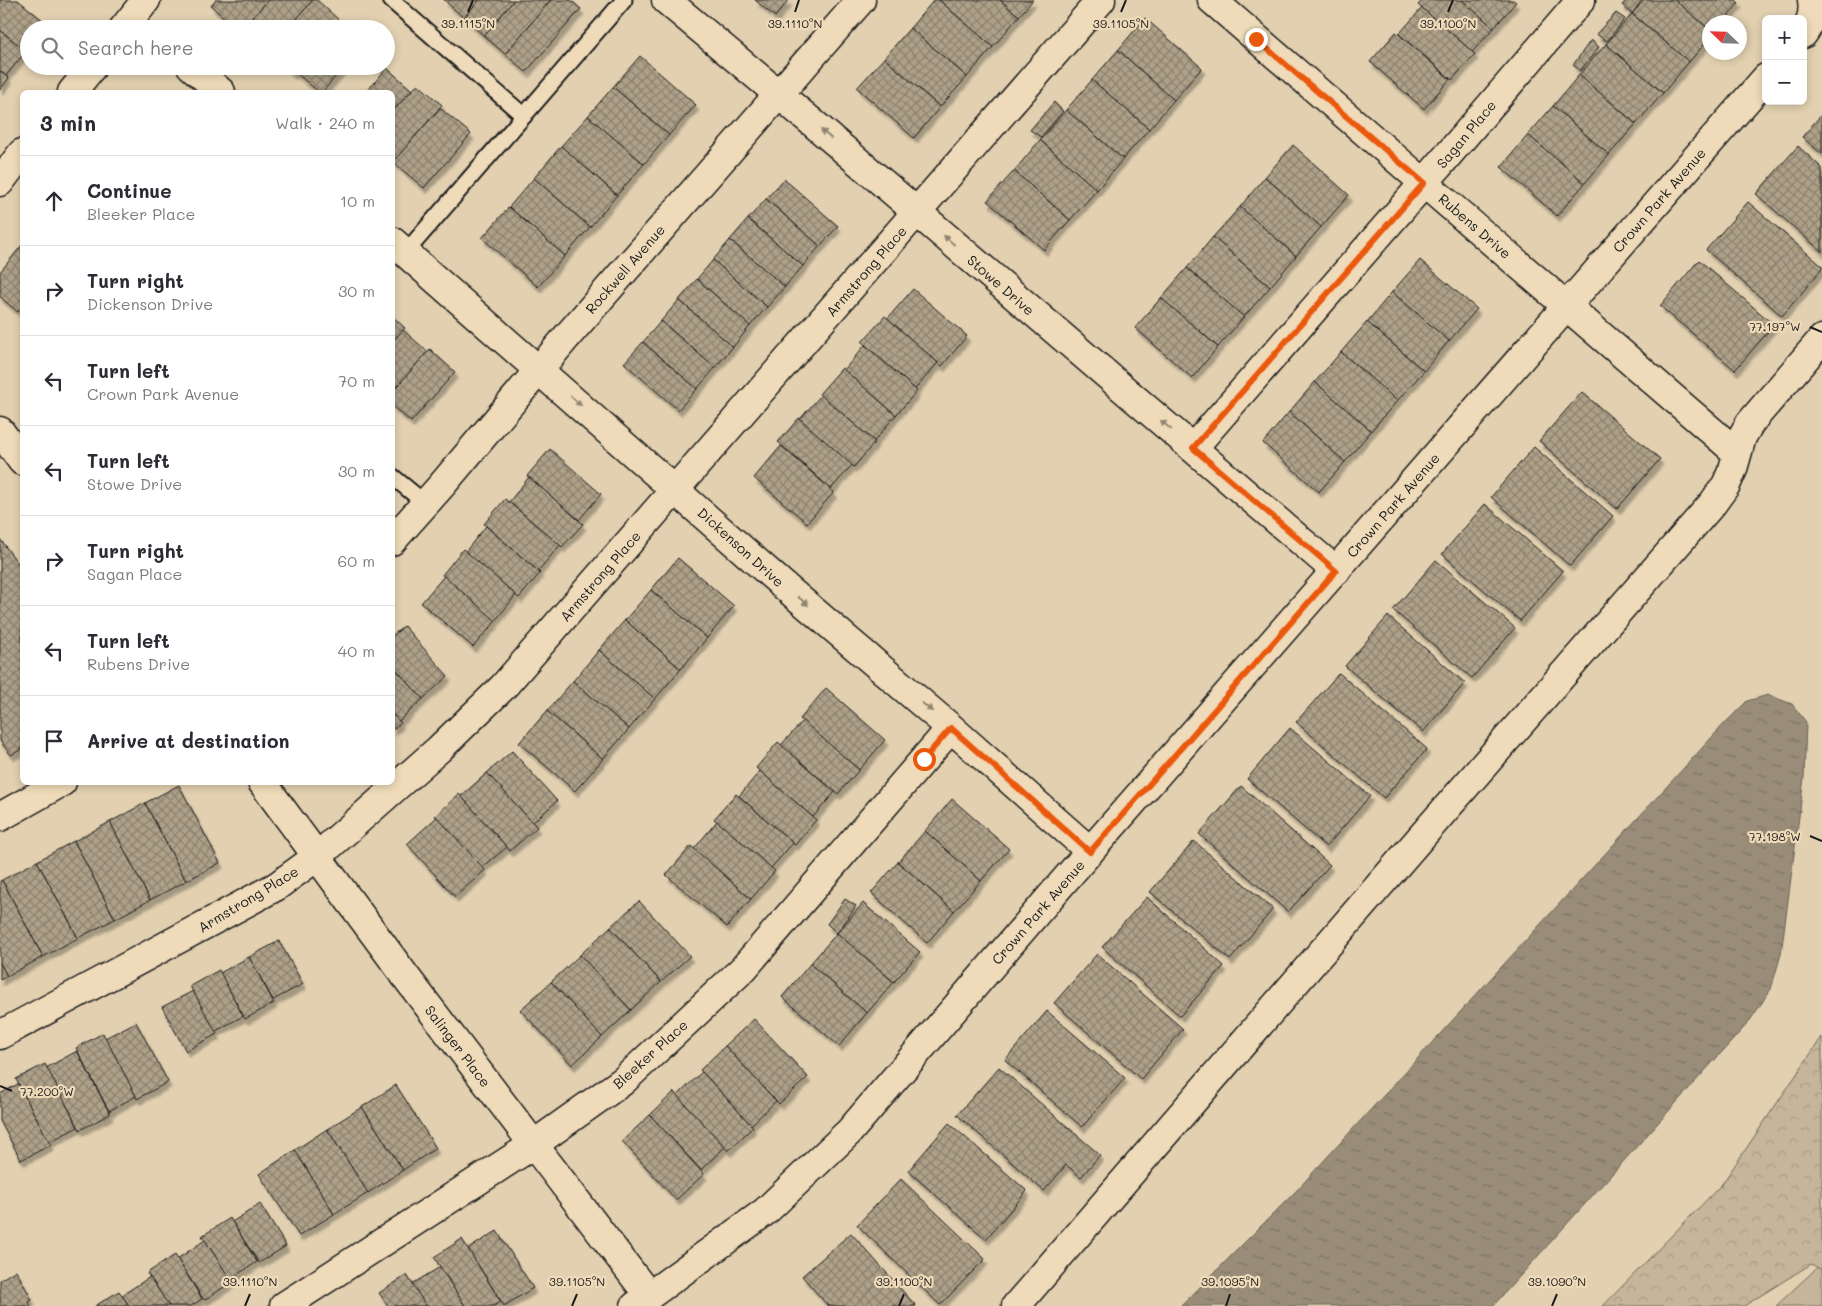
<!DOCTYPE html>
<html lang="en">
<head>
<meta charset="utf-8">
<style>
  body { margin:0; font-family:Mali,sans-serif; background:#f7f7f7; color:#2b2b33 }
  .controls { position:absolute; right:15px; top:15px; display:grid; overflow:hidden; border-radius:8px; box-shadow:0 2px 8px #0003 }
  .controls button { width:45px; height:45px; display:grid; place-items:center; padding:0; border:0; border-bottom:1px solid #e1e1e2; background:#fff; color:#2b2b33; font:25px sans-serif }
  .compass { position:absolute; left:1702px; top:15px; width:45px; height:45px; border-radius:50%; background:#fff; box-shadow:0 2px 8px #0003; rotate:293deg }
  .stop { position:absolute; width:15px; height:15px; margin:-11px; border:4px solid #ea580c; border-radius:50%; background:#fff }
  .stop.end { background:#ea580c; border-color:#fff; box-shadow:0 1px 5px #0008 }
  .list { margin:0; padding:0; list-style:none }
  h2 { display:flex; justify-content:space-between; align-items:center; height:65px; margin:0; padding:0 20px; font-size:21px }
  h2 small { font-size:16px; font-weight:400; color:#7c7c81 }
  .list li { display:grid; grid-template-columns:32px 1fr auto; gap:15px; align-items:center; box-sizing:border-box; height:90px; padding:0 20px; border-top:1px solid #e1e1e2 }
  .list b { display:block; font-size:19px; white-space:nowrap }
  .list p { margin:0; font-size:16px; white-space:nowrap; color:#7c7c81 }
  .list em { font-size:16px; font-style:normal; color:#7c7c81 }
  .icon { flex:none; width:28px; height:28px; fill:none; stroke:currentColor; stroke-width:2; stroke-linecap:round; stroke-linejoin:round }
  .map { position:relative; flex:none; width:1822px; height:1306px; overflow:hidden }
  .search { position:absolute; background:#fff; box-shadow:0 2px 8px #0003; left:20px; top:20px; width:375px; height:55px; display:flex; align-items:center; gap:12px; box-sizing:border-box; padding:0 18px; border-radius:28px; color:#7c7c81; font-size:19px }
  .panel { position:absolute; background:#fff; box-shadow:0 2px 8px #0003; left:20px; top:90px; width:375px; height:695px; border-radius:8px }
  .map>svg:first-child { display:block }
  .green { fill:#c5b59a; stroke:#70685b }
  .forest { fill:url(#forest-crowns); stroke:#70685b }
  .water { fill:url(#water-ripples); stroke:#676054 }
  .building { fill:url(#building-cross-hatch); stroke:#1c1c1c; filter:url(#shadow) }
  .lines { fill:none; stroke-linecap:round; stroke-linejoin:round }
  .service-casing { stroke:#1c1c1c; stroke-width:19 }
  .minor-casing { stroke:#1c1c1c; stroke-width:31 }
  .service { stroke:#efdbb9; stroke-width:15 }
  .minor { stroke:#efdbb9; stroke-width:28 }
  .oneway { fill:#908572 }
  .route { stroke:#ea580c; stroke-width:6 }
  .ticks { fill:none; stroke:#1c1c1c; stroke-width:2 }
  .labels { text-anchor:middle; dominant-baseline:central; stroke-width:4.5; stroke-linejoin:round; paint-order:stroke }
  .street-label { font-size:14px; fill:#1c1c1c; stroke:#efdbb9 }
  .ticks-label { font-size:12px; text-anchor:middle; fill:#1c1c1c; stroke:#efdbb9; stroke-width:4.5; stroke-linejoin:round; paint-order:stroke }
</style>
</head>
<body>
<div class="map">
<svg width="1822" height="1306" viewBox="0 0 1822 1306">
  <defs>
    <pattern id="forest-crowns" width="20" height="18" patternUnits="userSpaceOnUse" patternTransform="scale(1.25)"><rect width="20" height="18" fill="#c5b59a"/><path d="M2 6a3 3 0 1 1 6 0M12 15a3 3 0 1 1 6 0" fill="none" stroke="#a99b84"/></pattern>
    <pattern id="water-ripples" width="26" height="14" patternUnits="userSpaceOnUse" patternTransform="scale(1.25)"><rect width="26" height="14" fill="#998d79"/><path d="M2 4q2-2 4 0t4 0M15 11q2-2 4 0t4 0" fill="none" stroke="#7c7262"/></pattern>
    <pattern id="building-cross-hatch" width="8" height="8" patternUnits="userSpaceOnUse" patternTransform="scale(1.25)"><rect width="8" height="8" fill="#aea189"/><path d="M0 0l8 8M0 8l8-8" fill="none" stroke="#8d826f"/></pattern>
    <filter id="shadow"><feDropShadow dx="3" dy="5.5" stdDeviation="1" flood-color="#0004"/></filter>
  </defs>
  <rect width="100%" height="100%" fill="#e2d0b0"/>
  <filter id="ink" filterUnits="userSpaceOnUse"><feTurbulence type="fractalNoise" baseFrequency=".02" numOctaves="2"/><feDisplacementMap in="SourceGraphic" scale="10" xChannelSelector="R" yChannelSelector="G"/><feConvolveMatrix kernelMatrix="1 2 1 2 8 2 1 2 1" color-interpolation-filters="sRGB"/></filter>
  <g filter="url(#ink)">
    <!-- green -->
    <path class="green" d="M1822,1263V1306H1776Z"/>
    <!-- forest -->
    <path class="forest" d="M1822,1037V1270L1811,1264L1744,1306H1603L1722,1184Z"/>
    <!-- water -->
    <path class="water" d="M1768,695L1792,704L1806,722L1804,778L1781,954L1771,989L1749,1022L1493,1306H1181L1297,1190L1725,723L1747,701Z"/>
    <!-- building -->
    <g class="building">
      <path d="M0,0H18L49,25L47,29H29L27,52L0,30Z"/>
      <path d="M216,0H268L243,29H237L211,6Z"/>
      <path d="M268,0H313L288,29H246L244,27Z"/>
      <path d="M313,0H317L340,21L333,29H288Z"/>
      <path d="M444,0H479L464,18Z"/>
      <path d="M479,0H514L484,36L464,18Z"/>
      <path d="M514,0H551L505,54L484,36Z"/>
      <path d="M551,0H571L581,9L526,72L505,54Z"/>
      <path d="M755,0H789L775,17Z"/>
      <path d="M934,0H939L993,47L967,77L910,28Z"/>
      <path d="M939,0H1000L1019,16L993,47Z"/>
      <path d="M1000,0H1033L1019,16Z"/>
      <path d="M1423,0H1462L1494,28L1472,52L1418,5Z"/>
      <path d="M1462,0H1513L1516,2L1494,28Z"/>
      <path d="M1627,0H1642L1632,14L1622,5Z"/>
      <path d="M1644,0H1675L1710,30V38L1689,62L1632,14Z"/>
      <path d="M1675,0H1736L1739,3L1723,22H1710V30Z"/>
      <path d="M1422,8L1475,54L1452,80L1399,34Z"/>
      <path d="M1616,13L1625,19L1607,41L1596,34Z"/>
      <path d="M1632,14L1689,62L1663,93L1606,44Z"/>
      <path d="M1145,18L1202,68L1174,100L1118,50Z"/>
      <path d="M340,21L349,29H333Z"/>
      <path d="M910,28L967,77L940,107L884,58Z"/>
      <path d="M0,30L26,51L6,76L0,71Z"/>
      <path d="M1396,32L1450,79L1424,109L1370,62Z"/>
      <path d="M1591,40L1599,47L1580,71L1573,65Z"/>
      <path d="M1606,44L1663,93L1636,124L1579,75Z"/>
      <path d="M1118,50L1174,100L1149,129L1092,80Z"/>
      <path d="M640,56L696,105L669,135L613,87Z"/>
      <path d="M884,58L940,107L914,138L857,88Z"/>
      <path d="M284,66H300L293,74Z"/>
      <path d="M300,66H345L322,92H319L295,72Z"/>
      <path d="M387,68L412,90L392,112V92H366Z"/>
      <path d="M0,71L9,78L0,90Z"/>
      <path d="M1579,75L1636,124L1609,155L1553,106Z"/>
      <path d="M1092,80L1149,129L1123,159L1066,110Z"/>
      <path d="M418,84L442,105L396,159L392,156V112Z"/>
      <path d="M613,87L669,135L644,164L588,116Z"/>
      <path d="M1054,102L1063,111L1041,137L1030,130Z"/>
      <path d="M1553,106L1609,155L1585,183L1528,135Z"/>
      <path d="M440,108L471,134L424,188L393,162Z"/>
      <path d="M1066,110L1123,159L1097,190L1040,140Z"/>
      <path d="M1822,114V154L1802,137Z"/>
      <path d="M588,116L644,164L617,195L561,146Z"/>
      <path d="M1528,135L1585,183L1557,216L1501,167Z"/>
      <path d="M1040,140L1097,190L1070,220L1014,171Z"/>
      <path d="M1293,145L1349,195L1321,227L1265,177Z"/>
      <path d="M561,146L617,195L590,227L534,178Z"/>
      <path d="M1798,146L1822,168V252L1756,194Z"/>
      <path d="M1014,171L1070,220L1044,250L987,201Z"/>
      <path d="M1265,177L1321,227L1296,256L1240,207Z"/>
      <path d="M534,178L590,227L565,256L509,207Z"/>
      <path d="M784,179L838,226L820,246L766,199Z"/>
      <path d="M766,199L820,246L803,266L748,219Z"/>
      <path d="M1748,202L1822,266V269L1782,316L1706,250Z"/>
      <path d="M509,207L565,256L538,287L482,238Z"/>
      <path d="M1240,207L1296,256L1270,287L1213,237Z"/>
      <path d="M748,219L803,266L785,287L730,240Z"/>
      <path d="M1213,237L1270,287L1244,317L1187,268Z"/>
      <path d="M730,240L785,287L767,307L713,260Z"/>
      <path d="M22,245V307L18,312L0,297V272Z"/>
      <path d="M713,260L767,307L750,326L697,279Z"/>
      <path d="M1420,260L1477,309L1449,341L1392,292Z"/>
      <path d="M1699,260L1774,325L1735,370L1660,306Z"/>
      <path d="M1187,268L1244,317L1218,347L1161,298Z"/>
      <path d="M697,279L750,326L733,347L679,300Z"/>
      <path d="M913,289L967,336L942,366L887,319Z"/>
      <path d="M1392,292L1449,341L1424,371L1367,322Z"/>
      <path d="M1161,298L1218,347L1192,378L1135,328Z"/>
      <path d="M679,300L733,347L715,368L661,321Z"/>
      <path d="M392,316L405,328L392,342Z"/>
      <path d="M885,316L938,363L915,389L862,342Z"/>
      <path d="M661,321L715,368L697,389L643,342Z"/>
      <path d="M1367,322L1424,371L1397,401L1341,352Z"/>
      <path d="M403,330L428,352L392,392V342Z"/>
      <path d="M643,342L697,389L678,410L624,363Z"/>
      <path d="M865,345L917,391L896,415L844,370Z"/>
      <path d="M430,349L455,372L411,422L392,406V392Z"/>
      <path d="M1341,352L1397,401L1371,431L1315,382Z"/>
      <path d="M842,368L896,415L874,441L819,394Z"/>
      <path d="M1315,382L1371,431L1345,462L1289,412Z"/>
      <path d="M1582,392L1660,459L1617,509L1539,441Z"/>
      <path d="M821,395L875,442L854,467L800,419Z"/>
      <path d="M1289,412L1345,462L1319,492L1263,443Z"/>
      <path d="M799,418L852,465L831,489L778,442Z"/>
      <path d="M781,446L834,492L807,523L754,478Z"/>
      <path d="M1534,447L1613,516L1570,566L1491,497Z"/>
      <path d="M550,449L601,494L579,520L527,476Z"/>
      <path d="M529,477L583,524L562,547L509,502Z"/>
      <path d="M505,499L560,545L538,571L484,524Z"/>
      <path d="M1485,504L1563,571L1520,621L1442,554Z"/>
      <path d="M486,526L540,573L519,598L465,552Z"/>
      <path d="M0,539L22,569V749L11,755L0,741Z"/>
      <path d="M463,549L516,595L495,621L442,575Z"/>
      <path d="M678,558L734,606L707,638L651,590Z"/>
      <path d="M1436,560L1515,628L1472,678L1393,610Z"/>
      <path d="M444,576L496,621L473,647L421,603Z"/>
      <path d="M651,590L707,638L681,669L625,620Z"/>
      <path d="M1388,616L1465,683L1423,732L1345,666Z"/>
      <path d="M625,620L681,669L655,699L599,650Z"/>
      <path d="M404,626L448,676L423,699L392,665V636Z"/>
      <path d="M599,650L655,699L629,729L573,681Z"/>
      <path d="M392,665L423,699L399,721L392,714Z"/>
      <path d="M1339,673L1427,749L1384,798L1296,722Z"/>
      <path d="M573,681L629,729L603,759L547,711Z"/>
      <path d="M826,688L885,740L859,770L800,719Z"/>
      <path d="M547,711L603,759L575,791L519,743Z"/>
      <path d="M392,714L401,723L392,730Z"/>
      <path d="M803,721L859,770L838,794L781,745Z"/>
      <path d="M1290,728L1370,796L1326,847L1247,779Z"/>
      <path d="M778,742L835,792L813,817L756,768Z"/>
      <path d="M512,751L557,801L532,823L487,773Z"/>
      <path d="M760,771L816,820L795,845L739,796Z"/>
      <path d="M487,773L537,827L510,851L461,796Z"/>
      <path d="M179,785L220,863L186,881L145,803Z"/>
      <path d="M1241,786L1330,865L1288,912L1199,834Z"/>
      <path d="M459,794L507,847L482,868L435,816Z"/>
      <path d="M736,794L793,843L771,868L714,819Z"/>
      <path d="M952,799L1009,849L981,881L925,831Z"/>
      <path d="M145,803L186,881L150,900L110,822Z"/>
      <path d="M437,817L485,870L455,897L407,844Z"/>
      <path d="M717,821L775,871L751,899L694,849Z"/>
      <path d="M110,822L150,900L115,919L74,841Z"/>
      <path d="M925,831L981,881L954,911L898,862Z"/>
      <path d="M74,841L115,919L78,938L37,861Z"/>
      <path d="M1194,841L1273,909L1230,960L1150,892Z"/>
      <path d="M691,846L751,899L727,927L666,875Z"/>
      <path d="M37,861L78,938L43,957L2,880Z"/>
      <path d="M898,862L954,911L927,943L871,893Z"/>
      <path d="M2,880L43,957L7,976L0,963V881Z"/>
      <path d="M1147,897L1224,966L1180,1016L1102,947Z"/>
      <path d="M845,899L856,906L837,933L827,924Z"/>
      <path d="M639,901L690,956L661,982L610,927Z"/>
      <path d="M863,903L920,952L894,982L837,933Z"/>
      <path d="M610,927L661,982L631,1010L580,955Z"/>
      <path d="M837,933L894,982L867,1013L810,964Z"/>
      <path d="M279,941L303,984L273,1000L249,957Z"/>
      <path d="M1097,954L1183,1029L1141,1079L1054,1003Z"/>
      <path d="M580,955L631,1010L602,1037L551,982Z"/>
      <path d="M249,957L274,1003L245,1019L220,973Z"/>
      <path d="M0,963L7,976L0,980Z"/>
      <path d="M810,964L867,1013L839,1046L782,997Z"/>
      <path d="M219,970L243,1016L214,1032L190,986Z"/>
      <path d="M551,982L602,1037L572,1065L520,1010Z"/>
      <path d="M193,991L217,1034L186,1051L162,1007Z"/>
      <path d="M1047,1011L1125,1078L1082,1127L1005,1060Z"/>
      <path d="M754,1019L808,1077L779,1104L725,1046Z"/>
      <path d="M136,1022L168,1082L137,1099L105,1038Z"/>
      <path d="M103,1033L136,1096L109,1111L76,1048Z"/>
      <path d="M725,1046L776,1101L751,1125L700,1070Z"/>
      <path d="M77,1051L110,1114L80,1130L46,1068Z"/>
      <path d="M45,1064L78,1127L49,1142L16,1079Z"/>
      <path d="M999,1067L1100,1155L1081,1177L1066,1165L1044,1191L957,1115Z"/>
      <path d="M702,1072L753,1127L728,1151L677,1096Z"/>
      <path d="M18,1084L51,1145L21,1160L0,1121V1094Z"/>
      <path d="M396,1085L436,1148L403,1170L362,1107Z"/>
      <path d="M674,1092L725,1147L701,1170L650,1115Z"/>
      <path d="M362,1107L403,1170L368,1193L327,1129Z"/>
      <path d="M650,1115L704,1174L676,1200L622,1141Z"/>
      <path d="M949,1123L1027,1191L986,1239L908,1171Z"/>
      <path d="M327,1129L368,1193L334,1214L295,1150Z"/>
      <path d="M295,1150L334,1214L299,1236L259,1174Z"/>
      <path d="M901,1179L985,1259L940,1305L857,1225Z"/>
      <path d="M260,1204L286,1246L259,1263L232,1222Z"/>
      <path d="M230,1218L257,1262L230,1279L202,1236Z"/>
      <path d="M497,1231L533,1288L504,1306L468,1249Z"/>
      <path d="M851,1233L916,1306H828L802,1276Z"/>
      <path d="M462,1239L501,1302L494,1306H465L434,1257Z"/>
      <path d="M205,1240L232,1282L204,1300L177,1259Z"/>
      <path d="M175,1255L202,1299L191,1306H169L147,1273Z"/>
      <path d="M440,1267L465,1306H426L412,1284Z"/>
      <path d="M16,1270L32,1300L29,1302L31,1306H0V1280Z"/>
      <path d="M407,1275L426,1306H388L379,1293Z"/>
      <path d="M150,1277L169,1306H129L122,1295Z"/>
      <path d="M119,1291L129,1306H95Z"/>
    </g>
    <g class="lines">
      <!-- service casing -->
      <g class="service-casing">
        <g id="service">
          <path d="M391,0L524,116"/>
          <path d="M406,252L624,0"/>
          <path d="M392,476L426,504"/>
        </g>
      </g>
      <!-- minor casing -->
      <g class="minor-casing">
        <g id="minor">
          <path d="M666,0L813,123L1336,571"/>
          <path d="M1212,0L1737,453"/>
          <path d="M123,29L146,0"/>
          <path d="M1803,34C1810,25 1814,12 1812,0"/>
          <path d="M191,66L221,92"/>
          <path d="M72,92L93,66"/>
          <path d="M0,182L22,153"/>
          <path d="M392,241L783,585L951,728L1090,851"/>
          <path d="M0,431L22,461"/>
          <path d="M1193,448L1424,183L1581,0"/>
          <path d="M392,541L442,485L570,333L861,0"/>
          <path d="M262,782L406,977L649,1296"/>
          <path d="M0,817L62,782"/>
          <path d="M0,1035L277,886L318,856L439,749L503,687L1101,0"/>
          <path d="M284,1306L533,1145L623,1081L743,969L951,728"/>
          <path d="M635,1306L766,1211L849,1132L1064,881L1766,78"/>
          <path d="M1016,1306L1422,836L1713,503L1726,485L1733,469L1742,437L1750,423L1822,339"/>
        </g>
      </g>
      <!-- service -->
      <use href="#service" class="service"/>
      <!-- minor -->
      <use href="#minor" class="minor"/>
    </g>
    <!-- one-way arrows -->
    <defs><path id="oneway-solid" d="M-6-.8H1V-3.2L6.5 0L1 3.2V.8H-6Z" transform="scale(1.25)"/></defs>
    <g class="oneway">
      <use href="#oneway-solid" transform="translate(826 134) rotate(-139)"/>
      <use href="#oneway-solid" transform="translate(949 240) rotate(-139)"/>
      <use href="#oneway-solid" transform="translate(576 401) rotate(41)"/>
      <use href="#oneway-solid" transform="translate(1166 425) rotate(-140)"/>
      <use href="#oneway-solid" transform="translate(803 601) rotate(40)"/>
      <use href="#oneway-solid" transform="translate(927 707) rotate(40)"/>
    </g>
  </g>
  <g class="lines" filter="url(#ink)">
    <!-- route -->
    <path class="route" d="M924,759L951,728L1090,852L1336,571L1193,448L1424,183L1256,39"/>
  </g>
  <!-- ticks -->
  <path class="ticks" d="M468,12L473,0M795,12L799,0M1121,12L1126,0M1448,12L1453,0M1810,327L1822,332M1810,836L1822,841M0,1086L12,1091M245,1306L250,1294M572,1306L577,1294M899,1306L904,1294M1226,1306L1230,1294M1552,1306L1557,1294"/>
  <g class="labels">
    <!-- street labels -->
    <g class="street-label">
      <text transform="translate(1466 134) rotate(-50)">Sagan Place</text>
      <text transform="translate(1659 200) rotate(-49)">Crown Park Avenue</text>
      <text transform="translate(1475 226) rotate(41)">Rubens Drive</text>
      <text transform="translate(625 269) rotate(-49)">Rockwell Avenue</text>
      <text transform="translate(866 271) rotate(-49)">Armstrong Place</text>
      <text transform="translate(1001 285) rotate(41)">Stowe Drive</text>
      <text transform="translate(1393 505) rotate(-49)">Crown Park Avenue</text>
      <text transform="translate(741 547) rotate(42)">Dickenson Drive</text>
      <text transform="translate(600 576) rotate(-49)">Armstrong Place</text>
      <text transform="translate(248 899) rotate(-31)">Armstrong Place</text>
      <text transform="translate(1038 912) rotate(-49)">Crown Park Avenue</text>
      <text transform="translate(458 1046) rotate(53)">Salinger Place</text>
      <text transform="translate(650 1054) rotate(-42)">Bleeker Place</text>
    </g>
  </g>
  <g class="ticks-label">
    <text x="468" y="28">39.1115°N</text>
    <text x="1448" y="28">39.1100°N</text>
    <text x="795" y="28">39.1110°N</text>
    <text x="1121" y="28">39.1105°N</text>
    <text x="1775" y="331">77.197°W</text>
    <text x="1775" y="841">77.198°W</text>
    <text x="47" y="1096">77.200°W</text>
    <text x="250" y="1286">39.1110°N</text>
    <text x="577" y="1286">39.1105°N</text>
    <text x="904" y="1286">39.1100°N</text>
    <text x="1230" y="1286">39.1095°N</text>
    <text x="1557" y="1286">39.1090°N</text>
  </g>
</svg>
<div class="controls">
<button>+</button>
<button>−</button>
</div>
<svg class="compass" viewBox="-18 -18 36 36"><path d="M0-13l5 13h-10z" fill="#e53935"/><path d="M0 13l5-13h-10z" fill="#7c7c81"/></svg>
<div class="stop" style="left:924px;top:759px"></div>
<div class="stop end" style="left:1256px;top:39px"></div>
<div class="search"><svg class="icon" aria-label="search" viewBox="0 0 24 24"><circle cx="10" cy="10" r="6"/><path d="M15 15l6 6"/></svg>Search here</div>
<section class="panel">
<h2>3 min<small>Walk · 240 m</small></h2>
<ul class="list">
<li><svg class="icon" aria-label="ahead" viewBox="0 0 24 24"><path d="M12 20V5M6 11l6-6 6 6"/></svg><div><b>Continue</b><p>Bleeker Place</p></div><em>10 m</em></li>
<li><svg class="icon" aria-label="right" viewBox="0 0 24 24"><path d="M7 20v-9h11M14 6l5 5-5 5"/></svg><div><b>Turn right</b><p>Dickenson Drive</p></div><em>30 m</em></li>
<li><svg class="icon" aria-label="left" viewBox="0 0 24 24"><path d="M17 20v-9H6M10 6l-5 5 5 5"/></svg><div><b>Turn left</b><p>Crown Park Avenue</p></div><em>70 m</em></li>
<li><svg class="icon" aria-label="left" viewBox="0 0 24 24"><path d="M17 20v-9H6M10 6l-5 5 5 5"/></svg><div><b>Turn left</b><p>Stowe Drive</p></div><em>30 m</em></li>
<li><svg class="icon" aria-label="right" viewBox="0 0 24 24"><path d="M7 20v-9h11M14 6l5 5-5 5"/></svg><div><b>Turn right</b><p>Sagan Place</p></div><em>60 m</em></li>
<li><svg class="icon" aria-label="left" viewBox="0 0 24 24"><path d="M17 20v-9H6M10 6l-5 5 5 5"/></svg><div><b>Turn left</b><p>Rubens Drive</p></div><em>40 m</em></li>
<li><svg class="icon" aria-label="arrive" viewBox="0 0 24 24"><path d="M6 21V4h12l-3 4 3 4H6"/></svg><div><b>Arrive at destination</b></div></li>
</ul>
</section>
</div>
</body>
</html>
